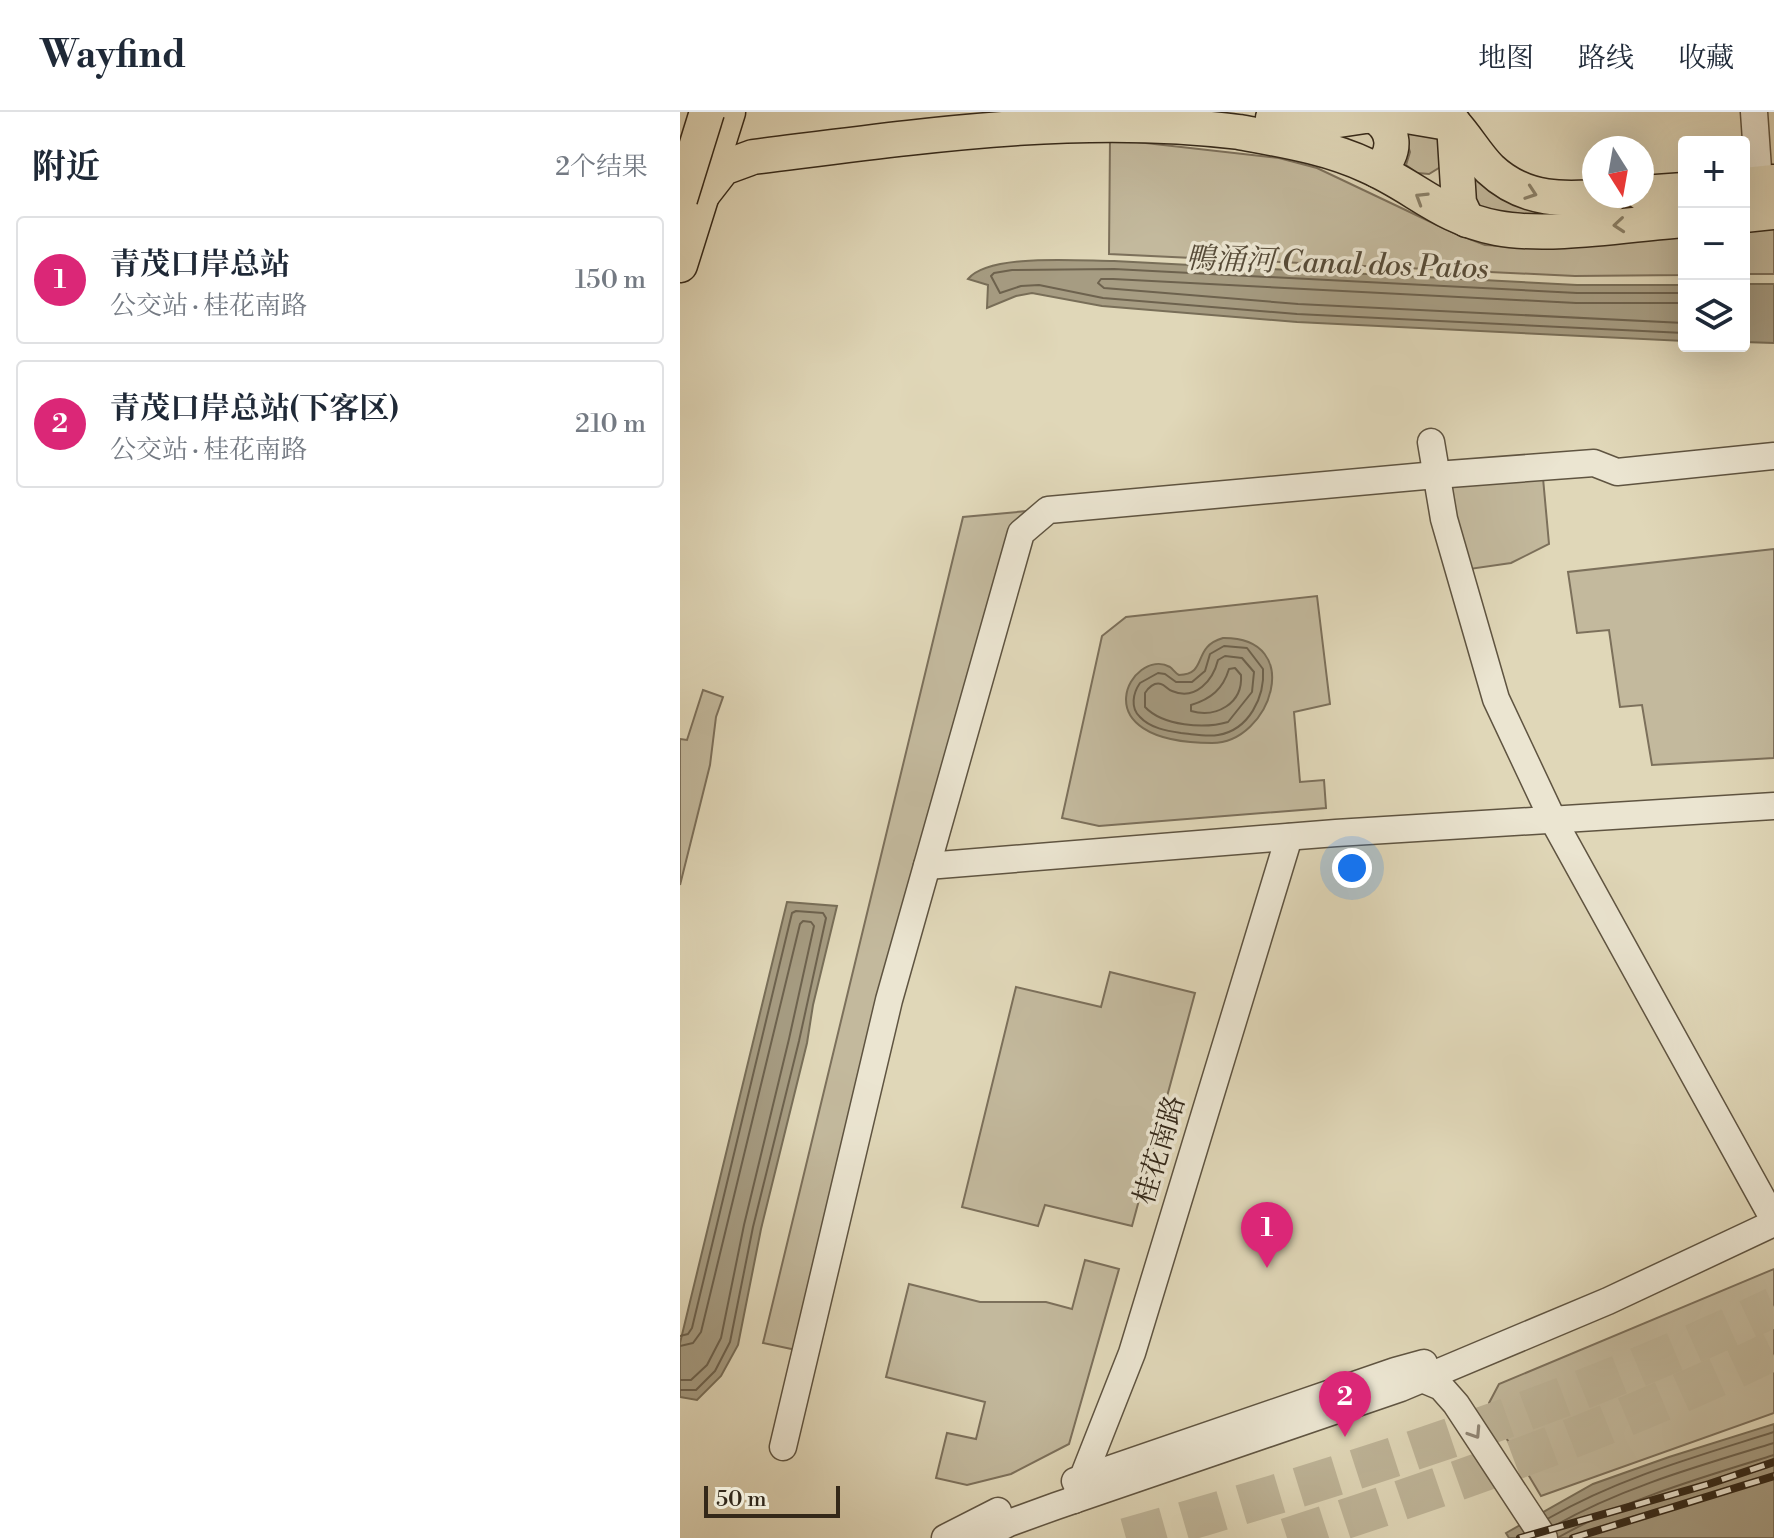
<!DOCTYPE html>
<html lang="zh">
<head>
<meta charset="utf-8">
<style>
  body { margin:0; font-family:"Libre Bodoni","Noto Serif SC",serif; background:#f6f6f7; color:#1f2937 }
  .controls { position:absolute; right:24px; top:24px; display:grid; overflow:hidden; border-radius:8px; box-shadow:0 8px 32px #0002 }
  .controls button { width:72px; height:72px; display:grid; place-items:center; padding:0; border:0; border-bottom:2px solid #e0e1e3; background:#fff; color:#1f2937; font:40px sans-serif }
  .compass { position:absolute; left:902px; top:24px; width:72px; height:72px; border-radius:50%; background:#fff; box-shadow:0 8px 32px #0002; rotate:169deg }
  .scale { position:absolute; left:24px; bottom:20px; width:136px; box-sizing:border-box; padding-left:8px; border:4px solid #342819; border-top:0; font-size:22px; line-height:28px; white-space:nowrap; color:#342819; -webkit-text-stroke:6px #ebe5d1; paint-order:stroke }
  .you { position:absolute; left:672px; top:756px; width:28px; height:28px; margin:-20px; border:6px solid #fff; border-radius:50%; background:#1a73e8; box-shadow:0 0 0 12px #1a73e833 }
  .badge { display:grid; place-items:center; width:52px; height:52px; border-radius:50%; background:#db2777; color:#fff; font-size:26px; font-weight:700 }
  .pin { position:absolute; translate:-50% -66px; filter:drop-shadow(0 2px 4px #0008) }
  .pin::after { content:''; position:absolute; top:42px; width:28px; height:24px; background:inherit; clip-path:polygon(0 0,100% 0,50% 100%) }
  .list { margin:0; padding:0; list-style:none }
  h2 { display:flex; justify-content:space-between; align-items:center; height:104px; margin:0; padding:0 32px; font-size:34px }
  h2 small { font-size:26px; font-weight:400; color:#747a83 }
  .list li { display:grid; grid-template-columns:52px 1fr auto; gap:24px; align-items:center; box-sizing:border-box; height:128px; margin:0 16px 16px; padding:0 16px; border:2px solid #e0e1e3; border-radius:8px }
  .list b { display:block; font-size:30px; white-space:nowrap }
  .list p { margin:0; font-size:26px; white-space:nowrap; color:#747a83 }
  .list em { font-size:26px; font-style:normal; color:#747a83 }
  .icon { flex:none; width:44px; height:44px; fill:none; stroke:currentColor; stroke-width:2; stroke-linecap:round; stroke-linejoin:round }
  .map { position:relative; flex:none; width:1094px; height:1426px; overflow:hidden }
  header { display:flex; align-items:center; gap:48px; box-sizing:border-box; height:112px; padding:0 40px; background:#fff; border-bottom:2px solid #e0e1e3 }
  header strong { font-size:38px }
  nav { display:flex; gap:44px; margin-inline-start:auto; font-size:28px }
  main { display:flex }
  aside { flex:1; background:#fff }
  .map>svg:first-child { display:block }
  .green { fill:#c3b99d; stroke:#7c705b; stroke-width:2 }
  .water { fill:#a69c82; stroke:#786e58; stroke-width:2 }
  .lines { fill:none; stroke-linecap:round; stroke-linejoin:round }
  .shore { stroke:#6d624e; stroke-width:2 }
  .highway-tunnel { stroke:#beb498; stroke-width:40; stroke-dasharray:40 20; stroke-linecap:butt }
  .minor-casing { stroke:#5f5441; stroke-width:29 }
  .major-casing { stroke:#342819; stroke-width:37 }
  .minor { stroke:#ebe5d1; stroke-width:26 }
  .major { stroke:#e0d7b8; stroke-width:34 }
  .rail-casing { stroke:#342819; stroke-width:8 }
  .rail { stroke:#ebe5d1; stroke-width:5; stroke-dasharray:15; stroke-linecap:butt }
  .major-bridge-casing { stroke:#342819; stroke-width:37; stroke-linecap:butt }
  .major-bridge { stroke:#e0d7b8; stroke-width:34 }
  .oneway { stroke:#8a8068 }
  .oneway2 { stroke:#908675 }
  .labels { text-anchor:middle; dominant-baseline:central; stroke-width:7; stroke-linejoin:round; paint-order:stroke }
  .street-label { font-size:28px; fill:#342819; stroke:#ebe5d1 }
  .water-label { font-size:30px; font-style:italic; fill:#564b38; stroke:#ebe5d1 }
</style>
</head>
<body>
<header>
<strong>Wayfind</strong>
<nav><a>地图</a><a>路线</a><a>收藏</a></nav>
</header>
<main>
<aside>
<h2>附近<small>2个结果</small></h2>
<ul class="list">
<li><span class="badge">1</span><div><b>青茂口岸总站</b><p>公交站 · 桂花南路</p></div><em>150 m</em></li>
<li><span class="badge">2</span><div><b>青茂口岸总站(下客区)</b><p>公交站 · 桂花南路</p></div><em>210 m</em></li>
</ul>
</aside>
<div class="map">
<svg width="1094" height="1426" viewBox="0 0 1094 1426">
  <rect width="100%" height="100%" fill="#e0d7b8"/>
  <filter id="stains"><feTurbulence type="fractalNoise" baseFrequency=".0025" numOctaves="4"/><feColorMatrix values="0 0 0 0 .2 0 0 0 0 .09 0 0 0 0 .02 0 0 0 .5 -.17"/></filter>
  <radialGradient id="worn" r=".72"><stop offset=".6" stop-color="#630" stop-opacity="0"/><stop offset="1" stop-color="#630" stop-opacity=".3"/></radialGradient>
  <!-- green -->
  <g class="green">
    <path d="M757,18L762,54L749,62L737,61L726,53L730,40L725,25L730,20Z"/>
    <path d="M430,27L599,46L637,56L774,121L805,133L844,135L1004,123V163L895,164L429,142Z"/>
    <path d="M795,67L833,90L870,102L1004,90L835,109L789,92V72Z"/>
    <path d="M1094,115V162H1064V117Z"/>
    <path d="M863,366L869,432L831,451L783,458L763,372Z"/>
    <path d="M359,398L121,1239L83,1231L283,405Z"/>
    <path d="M1094,437V646L972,653L962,593L940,595L929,518L897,521L888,460Z"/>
    <path d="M637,484L650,592L614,600L620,670L644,668L646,696L419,714L382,706L422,524L446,505Z"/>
    <path d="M23,578L43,585L36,605L30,653L0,773V627L7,628Z"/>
    <path d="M430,860L515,881L452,1114L365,1093L358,1114L282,1095L336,875L421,895Z"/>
    <path d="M405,1148L439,1157L389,1332L331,1362L287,1373L256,1366L267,1321L296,1327L305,1290L206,1265L229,1172L300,1190H366L392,1197Z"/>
    <path d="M1094,1157V1301L861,1384L810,1299L809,1291L819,1272Z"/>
  </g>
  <!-- water -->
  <g class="water">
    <path d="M434,149L897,173H1004V229L617,210L422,194L352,181L336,184L307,196L308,173L288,167C309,141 400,149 434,149Z"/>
    <path d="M1064,172H1094V231L1064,230Z"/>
    <path d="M543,526C626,525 591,631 532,631C397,631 452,534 490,555C493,557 495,561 499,563C529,562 511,535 543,526Z"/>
    <path d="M107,790L157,794L133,893L127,931L81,1117L58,1233L41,1264L17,1288L0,1285V1231Z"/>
    <path d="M1094,1312V1426H829L826,1421L913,1372L989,1345Z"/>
  </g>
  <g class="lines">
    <!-- shore -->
    <g class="shore">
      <path d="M1004,181H897L434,157L332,158L314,161L311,164L320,181L341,174L359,173L423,186L617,202L1004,221"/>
      <path d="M1004,191H896L433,167H421L418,171L424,176L618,192L1004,211"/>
      <path d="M544,534L567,536L583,557C585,585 569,618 538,623C526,625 513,622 501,621C487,619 470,616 460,605C450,596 453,581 460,571L478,561L485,562L496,570H512L525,559L530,542Z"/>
      <path d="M545,544L562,546L574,560L572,580L548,610C524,617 483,614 465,595V581C468,576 474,570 481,572C485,573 488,578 492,579C516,589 533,568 538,548Z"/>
      <path d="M555,556L561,563C563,592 536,606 511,599V593C531,587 543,577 549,557Z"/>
      <path d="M0,1224L8,1222L12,1216L112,801L116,799L143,801L146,806L119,929L73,1115L50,1230L35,1259L16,1278H0"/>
      <path d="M0,1234L13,1231L21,1220L120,812L123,809L131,810L134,814L109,927L64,1113L41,1226L27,1253L11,1268H0"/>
      <path d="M869,1406C941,1365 1015,1345 1094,1320"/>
      <path d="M874,1414C943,1375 1019,1354 1094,1331"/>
      <path d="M879,1425C947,1387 1020,1366 1094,1343"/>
    </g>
    <!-- highway-tunnel -->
    <g class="highway-tunnel">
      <path d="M446,1426C667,1364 886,1294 1094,1195"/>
      <path d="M607,1426C774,1372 937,1315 1094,1238"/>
    </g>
    <!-- minor casing -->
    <g class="minor-casing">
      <g id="minor">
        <path d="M1074,0L1079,71"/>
        <path d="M751,330L764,407L816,587L872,706L1094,1108"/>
        <path d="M247,754L656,721L1094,694"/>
        <path d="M742,1267L761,1275L776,1292L864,1426"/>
        <path d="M103,1335L209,888L341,421L368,398L756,363L914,351L937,360L1094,344"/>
        <path d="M395,1369L715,1259L744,1251"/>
        <path d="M394,1388L452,1241L609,725"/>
        <path d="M265,1426L318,1399"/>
        <path d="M300,1426L329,1411L376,1394L721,1276L928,1189L1094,1111"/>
      </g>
    </g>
    <!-- major casing -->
    <g class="major-casing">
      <g id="major">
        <path d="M692,3C716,15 718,42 697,58"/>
        <path d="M593,6L632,12L685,4L721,3L774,12"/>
        <path d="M774,12C787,26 796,43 810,57C845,90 885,88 930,84"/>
        <path d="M774,12L779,91L787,108"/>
        <path d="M0,22L7,0"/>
        <path d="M1064,73L1094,70"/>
        <path d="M962,81L1004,78"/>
        <path d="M22,83L43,56L73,45C234,25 397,0 559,20C602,28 648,35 688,54C736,75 761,105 817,116C871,126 948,112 1004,108"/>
        <path d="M1064,103L1094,100"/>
        <path d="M0,153L48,0"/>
      </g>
    </g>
    <!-- minor -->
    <use href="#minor" class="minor"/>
    <!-- major -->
    <use href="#major" class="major"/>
    <!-- rail casing -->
    <g class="rail-casing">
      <g id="rail">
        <path d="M840,1426L1029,1372L1094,1350"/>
        <path d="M893,1426L1094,1364"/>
      </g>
    </g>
    <!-- rail -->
    <use href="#rail" class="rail"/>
    <!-- major-bridge casing -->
    <g class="major-bridge-casing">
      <path id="major-bridge" d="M0,87L27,0"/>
    </g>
    <!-- major-bridge -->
    <use href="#major-bridge" class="major-bridge"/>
  </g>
  <!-- one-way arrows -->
  <defs><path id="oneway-chevron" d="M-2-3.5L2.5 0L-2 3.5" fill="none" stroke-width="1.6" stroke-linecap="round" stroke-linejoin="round" transform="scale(2)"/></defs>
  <g class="oneway">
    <use href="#oneway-chevron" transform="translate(851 81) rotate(19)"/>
    <use href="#oneway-chevron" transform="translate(741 86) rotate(-148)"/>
    <use href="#oneway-chevron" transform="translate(939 113) rotate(175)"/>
  </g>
  <use class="oneway2" href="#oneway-chevron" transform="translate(795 1321) rotate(57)"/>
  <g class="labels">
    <!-- street labels -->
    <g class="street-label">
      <text transform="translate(480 1038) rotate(-73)">桂花南路</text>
    </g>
    <!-- water labels -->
    <g class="water-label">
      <text transform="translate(657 152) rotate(2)">鴨涌河 Canal dos Patos</text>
    </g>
  </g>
  <rect width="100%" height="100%" filter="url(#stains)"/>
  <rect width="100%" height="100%" fill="url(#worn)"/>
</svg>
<div class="controls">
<button>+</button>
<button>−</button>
<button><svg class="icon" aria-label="layers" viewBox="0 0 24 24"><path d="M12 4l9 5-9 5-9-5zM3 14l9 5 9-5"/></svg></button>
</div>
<svg class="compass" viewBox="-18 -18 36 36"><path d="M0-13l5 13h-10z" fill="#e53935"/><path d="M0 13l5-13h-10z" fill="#747a83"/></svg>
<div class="scale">50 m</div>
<div class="you"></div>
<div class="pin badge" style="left:587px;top:1156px">1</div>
<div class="pin badge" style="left:665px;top:1325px">2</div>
</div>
</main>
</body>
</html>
